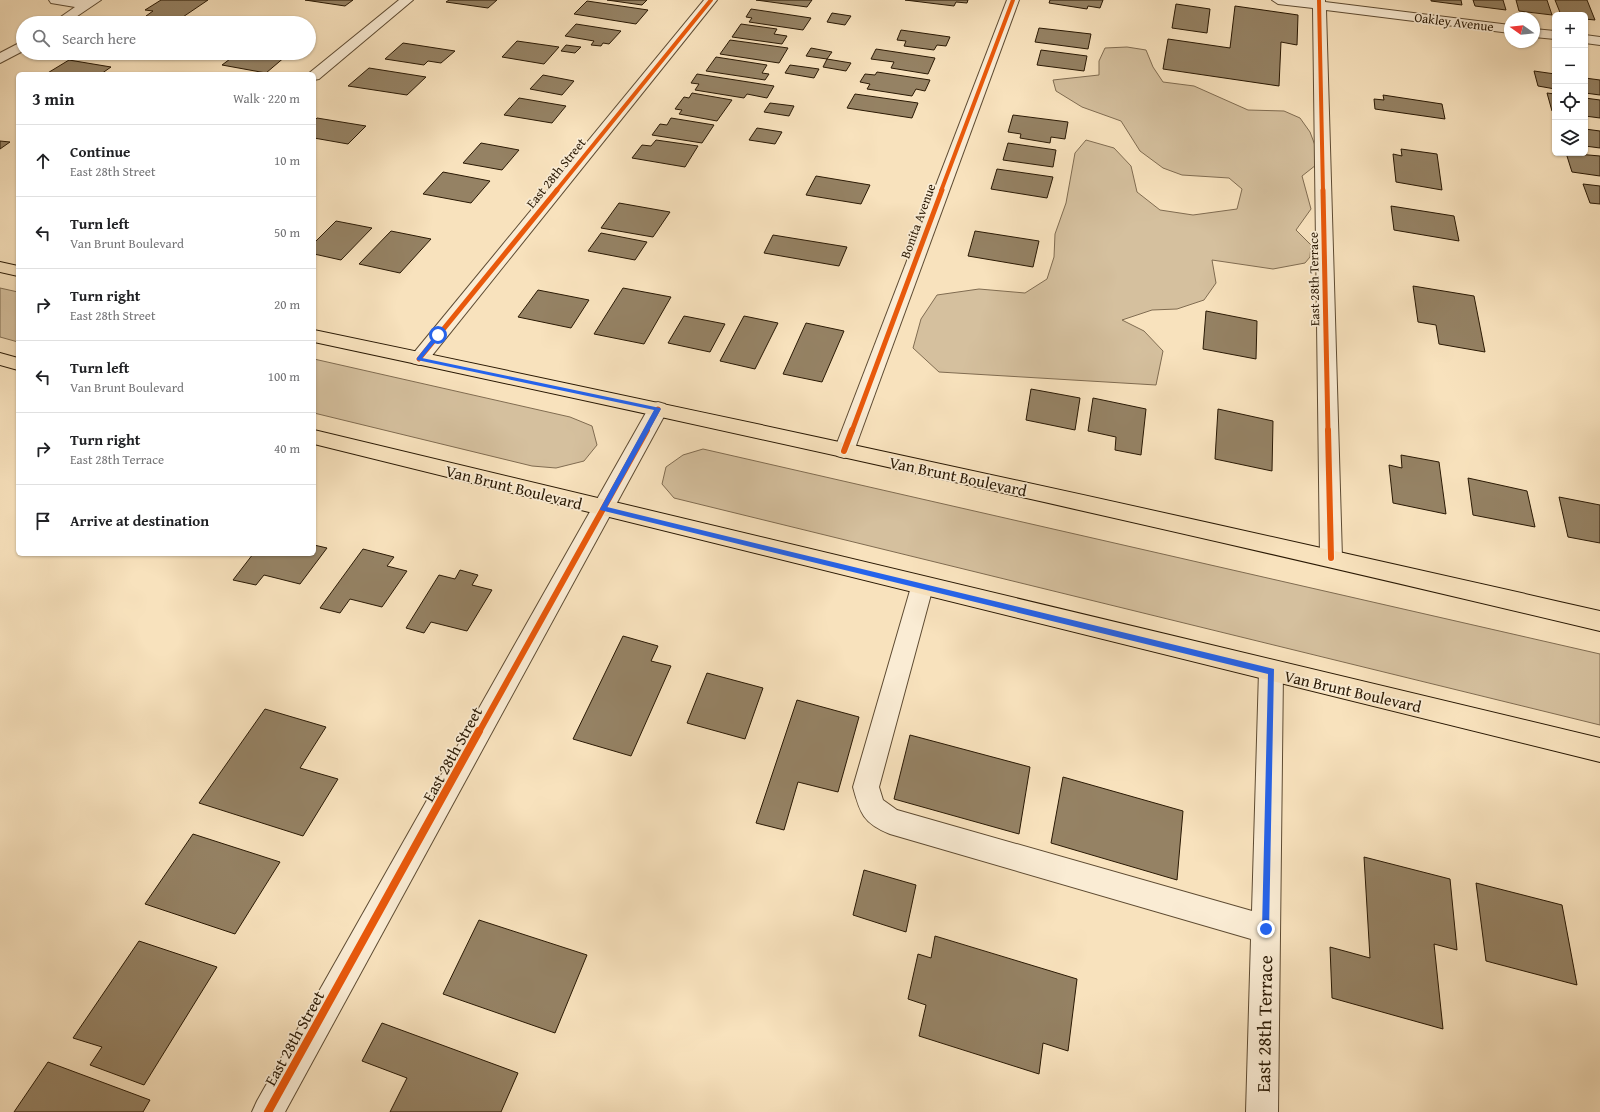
<!DOCTYPE html>
<html lang="en">
<head>
<meta charset="utf-8">
<style>
  body { margin:0; font-family:"Gentium Book Plus",serif; background:#f6f6f6; color:#202124 }
  .controls { position:absolute; right:12px; top:12px; display:grid; overflow:hidden; border-radius:6px; box-shadow:0 1px 3px #0004 }
  .controls button { width:36px; height:36px; display:grid; place-items:center; padding:0; border:0; border-bottom:1px solid #e0e0e0; background:#fff; color:#202124; font:20px sans-serif }
  .compass { position:absolute; left:1504px; top:12px; width:36px; height:36px; border-radius:50%; background:#fff; box-shadow:0 1px 3px #0004; rotate:285deg }
  .stop { position:absolute; width:12px; height:12px; margin:-9px; border:3px solid #2563eb; border-radius:50%; background:#fff }
  .stop.end { background:#2563eb; border-color:#fff; box-shadow:0 1px 4px #0008 }
  .list { margin:0; padding:0; list-style:none }
  h2 { display:flex; justify-content:space-between; align-items:center; height:52px; margin:0; padding:0 16px; font-size:17px }
  h2 small { font-size:13px; font-weight:400; color:#757577 }
  .list li { display:grid; grid-template-columns:26px 1fr auto; gap:12px; align-items:center; box-sizing:border-box; height:72px; padding:0 16px; border-top:1px solid #e0e0e0 }
  .list b { display:block; font-size:15px; white-space:nowrap }
  .list p { margin:0; font-size:13px; white-space:nowrap; color:#757577 }
  .list em { font-size:13px; font-style:normal; color:#757577 }
  .icon { flex:none; width:22px; height:22px; fill:none; stroke:currentColor; stroke-width:2; stroke-linecap:round; stroke-linejoin:round }
  .map { position:relative; flex:none; width:1600px; height:1112px; overflow:hidden }
  .search { position:absolute; background:#fff; box-shadow:0 1px 3px #0004; left:16px; top:16px; width:300px; height:44px; display:flex; align-items:center; gap:10px; box-sizing:border-box; padding:0 14px; border-radius:22px; color:#757577; font-size:15px }
  .panel { position:absolute; background:#fff; box-shadow:0 1px 3px #0004; left:16px; top:72px; width:300px; height:484px; border-radius:6px }
  .map>svg:first-child { display:block }
  .green { fill:#d5c09e; stroke:#806c51 }
  .building { fill:#958264; stroke:#2a1904 }
  .lines { fill:none; stroke-linecap:round; stroke-linejoin:round }
  .minor-casing { stroke:#5e4b32; stroke-width:2 }
  .major-casing { stroke:#2a1904; stroke-width:2 }
  .minor { fill:#faecd4; fill-rule:evenodd }
  .major { fill:#f8e2bd; fill-rule:evenodd }
  .cycleway-far3-casing { stroke:#faecd4; stroke-width:5.5 }
  .cycleway-far2-casing { stroke:#faecd4; stroke-width:7 }
  .cycleway-far1-casing { stroke:#faecd4; stroke-width:8 }
  .cycleway-casing { stroke:#faecd4; stroke-width:10 }
  .cycleway-far3 { stroke:#e8590c; stroke-width:4 }
  .cycleway-far2 { stroke:#e8590c; stroke-width:5 }
  .cycleway-far1 { stroke:#e8590c; stroke-width:6 }
  .cycleway { stroke:#e8590c; stroke-width:8 }
  .route { fill:#2563eb }
  .labels { text-anchor:middle; dominant-baseline:central; stroke-width:3.5; stroke-linejoin:round; paint-order:stroke }
  .far-street-label { font-size:13px; fill:#2a1904; stroke:#faecd4 }
  .street-label { font-size:16px; fill:#2a1904; stroke:#faecd4 }
  .near-street-label { font-size:19px; fill:#2a1904; stroke:#faecd4 }
</style>
</head>
<body>
<div class="map">
<svg width="1600" height="1112" viewBox="0 0 1600 1112">
  <rect width="100%" height="100%" fill="#f8e2bd"/>
  <filter id="stains"><feTurbulence type="fractalNoise" baseFrequency=".005" numOctaves="4"/><feColorMatrix values="0 0 0 0 .2 0 0 0 0 .09 0 0 0 0 .02 0 0 0 .5 -.17"/></filter>
  <radialGradient id="worn" r=".72"><stop offset=".6" stop-color="#630" stop-opacity="0"/><stop offset="1" stop-color="#630" stop-opacity=".3"/></radialGradient>
  <!-- green -->
  <g class="green">
    <path d="M1127,47L1146,50L1153,67L1163,82L1194,86L1248,110L1284,111L1300,118L1310,132L1316,148V165L1302,176L1311,209L1296,230L1311,245L1310,257L1305,263L1273,269L1212,260L1216,283L1204,300L1177,309L1152,310L1122,320L1144,331L1163,351L1156,385L939,372L913,348L921,319L937,295L979,289L1025,293L1047,279L1054,257L1055,234L1066,203L1075,153L1086,140L1114,148L1131,166L1137,192L1160,210L1193,215L1237,209L1242,189L1229,178L1182,175L1163,168L1140,151L1121,121L1082,107L1056,91L1053,80L1099,75V61L1105,48Z"/>
    <path d="M0,288L18,292V342L0,337Z"/>
    <path d="M314,359L570,417L592,426L597,445L584,461L556,468L532,466L314,413Z"/>
    <path d="M703,449L1600,654V725L674,498L662,484L666,467L683,455Z"/>
  </g>
  <!-- building -->
  <g class="building">
    <path d="M161,0H208L177,21L146,16L153,11L145,10Z"/>
    <path d="M305,0H353L345,6Z"/>
    <path d="M449,0H497L488,8L446,2Z"/>
    <path d="M607,0H647L642,5Z"/>
    <path d="M756,0H812L807,7Z"/>
    <path d="M905,0H968L967,3L956,2L954,6Z"/>
    <path d="M1050,0H1103L1100,8L1088,6L1087,9L1049,3Z"/>
    <path d="M1431,0H1461L1462,5L1431,1Z"/>
    <path d="M1473,0H1503L1506,10L1475,6Z"/>
    <path d="M1516,0H1547L1552,15L1519,11Z"/>
    <path d="M1555,0H1587L1595,20L1585,19V15H1561Z"/>
    <path d="M587,1L648,10L636,24L574,14Z"/>
    <path d="M1176,4L1210,9L1207,33L1172,28Z"/>
    <path d="M1235,6L1298,15L1297,45L1281,42L1279,86L1163,69L1168,39L1230,48Z"/>
    <path d="M751,9L811,18L803,30L749,22L752,18L746,17Z"/>
    <path d="M832,13L851,16L845,25L827,22Z"/>
    <path d="M576,24L621,31L609,44L603,43L601,46L591,45L594,41L565,36Z"/>
    <path d="M741,24L777,29L774,34L787,36L782,44L732,37Z"/>
    <path d="M1039,28L1091,34L1088,49L1035,42Z"/>
    <path d="M901,30L950,37L946,46L937,45L934,50L904,46L906,41L897,40Z"/>
    <path d="M730,40L788,48L779,63L720,54Z"/>
    <path d="M517,41L559,47L544,64L502,57Z"/>
    <path d="M403,43L455,51L441,63L428,61L424,65L385,59Z"/>
    <path d="M566,45L581,47L575,53L561,51Z"/>
    <path d="M811,48L832,52L827,59L806,56Z"/>
    <path d="M876,49L935,58L928,74L891,68L894,62L871,59Z"/>
    <path d="M1041,50L1087,56L1084,71L1037,65Z"/>
    <path d="M238,53H265L286,56L266,73L222,65Z"/>
    <path d="M716,57L767,65L762,73L769,74L765,80L706,71Z"/>
    <path d="M827,59L851,63L846,71L823,67Z"/>
    <path d="M69,60L111,67L101,74H46Z"/>
    <path d="M790,65L819,69L814,78L785,73Z"/>
    <path d="M369,68L426,77L407,95L348,86Z"/>
    <path d="M1534,71L1555,74V89L1538,86Z"/>
    <path d="M877,72L930,80L925,91L916,89L912,96L867,89L870,84L860,82L865,74L875,75Z"/>
    <path d="M697,74L774,86L767,98L747,94L744,98L695,90L699,84L691,83Z"/>
    <path d="M543,75L574,81L562,95L530,89Z"/>
    <path d="M1585,78L1600,80V95L1585,93Z"/>
    <path d="M692,93L732,100L717,121L679,114L682,110L675,109L684,97L689,98Z"/>
    <path d="M1547,93L1555,94V112L1552,111Z"/>
    <path d="M855,94L918,103L912,118L847,108Z"/>
    <path d="M1383,95L1442,104L1445,119L1375,109L1374,99L1384,100Z"/>
    <path d="M519,98L566,106L552,123L504,115Z"/>
    <path d="M1585,98L1600,100V118L1585,116Z"/>
    <path d="M770,103L794,106L789,116L764,112Z"/>
    <path d="M1013,115L1068,122L1065,139L1051,137L1050,143L1020,138L1021,134L1008,132Z"/>
    <path d="M317,118L366,126L348,144L314,138V121Z"/>
    <path d="M671,118L714,125L702,143L652,135L660,124L667,125Z"/>
    <path d="M757,128L782,132L775,144L749,140Z"/>
    <path d="M1585,129L1600,131V148L1585,146Z"/>
    <path d="M656,140L698,146L685,167L632,158L642,145L651,146Z"/>
    <path d="M0,141L10,142L0,149Z"/>
    <path d="M481,143L519,150L502,170L463,163Z"/>
    <path d="M1008,143L1056,150L1053,167L1003,160Z"/>
    <path d="M1401,149L1437,154L1442,190L1396,182L1393,154L1402,156Z"/>
    <path d="M1566,153L1600,156V176L1572,172Z"/>
    <path d="M997,169L1053,177L1047,198L991,189Z"/>
    <path d="M443,172L490,181L471,203L423,194Z"/>
    <path d="M816,176L870,185L861,204L806,195Z"/>
    <path d="M1583,184L1600,186V204L1590,203Z"/>
    <path d="M619,203L670,212L653,237L601,228Z"/>
    <path d="M1391,206L1454,216L1459,241L1394,230Z"/>
    <path d="M336,221L372,228L341,260L314,254V243Z"/>
    <path d="M391,231L431,239L400,273L359,264Z"/>
    <path d="M975,231L1039,241L1033,267L968,256Z"/>
    <path d="M601,233L647,242L635,260L588,251Z"/>
    <path d="M773,235L847,247L839,266L764,253Z"/>
    <path d="M1413,286L1474,296L1485,352L1439,344L1436,325L1418,322Z"/>
    <path d="M623,288L671,297L644,344L594,334Z"/>
    <path d="M538,290L589,300L571,328L518,317Z"/>
    <path d="M1206,311L1257,321L1256,359L1203,349Z"/>
    <path d="M684,316L725,324L710,352L668,343Z"/>
    <path d="M744,316L778,323L755,369L720,361Z"/>
    <path d="M806,323L844,331L822,382L783,374Z"/>
    <path d="M1031,389L1080,398L1075,430L1026,420Z"/>
    <path d="M1093,398L1146,409L1141,455L1115,450L1116,437L1088,431Z"/>
    <path d="M1218,409L1273,421L1272,471L1215,459Z"/>
    <path d="M1401,455L1439,462L1446,514L1393,503L1389,465L1402,468Z"/>
    <path d="M1468,478L1527,491L1535,527L1473,515Z"/>
    <path d="M1559,497L1600,505V543L1568,537Z"/>
    <path d="M314,545L327,548L300,584L264,575L256,585L233,580L253,554H314Z"/>
    <path d="M363,549L394,557L387,566L407,571L382,607L350,599L340,613L320,608Z"/>
    <path d="M460,570L478,575L472,585L492,590L467,631L431,622L424,633L406,628L439,575L455,579Z"/>
    <path d="M623,636L658,646L651,661L671,666L631,756L573,739Z"/>
    <path d="M707,673L763,688L745,739L687,723Z"/>
    <path d="M797,700L859,717L838,792L798,782L784,830L756,823Z"/>
    <path d="M265,709L326,727L300,768L338,779L303,836L199,803Z"/>
    <path d="M910,735L1030,767L1019,834L894,799Z"/>
    <path d="M1063,777L1183,811L1177,880L1051,843Z"/>
    <path d="M193,834L280,862L235,934L145,904Z"/>
    <path d="M1364,857L1450,879L1457,950L1434,944L1443,1029L1332,998L1330,947L1370,958Z"/>
    <path d="M864,870L916,885L906,932L853,915Z"/>
    <path d="M1476,883L1562,905L1577,985L1486,961Z"/>
    <path d="M479,920L587,955L555,1033L443,994Z"/>
    <path d="M935,936L1077,979L1068,1051L1043,1043L1039,1074L919,1036L926,1005L908,999L918,954L931,958Z"/>
    <path d="M139,941L217,967L144,1085L90,1065L102,1047L73,1038Z"/>
    <path d="M382,1023L518,1073L501,1112H390L407,1078L362,1061Z"/>
    <path d="M48,1062L150,1100L143,1112H14Z"/>
  </g>
  <g class="lines">
    <!-- minor casing -->
    <g class="minor-casing">
      <g id="minor">
        <path d="M49,0H101L67,23H52L75,7L51,3Z"/>
        <path d="M399,0H413L319,79L314,80V74H308Z"/>
        <path d="M704,0H717L426,363L419,365L412,363L410,359L412,355Z"/>
        <path d="M1007,0H1019L854,451L851,456L844,458L837,456L834,451Z"/>
        <path d="M1272,0H1325V2L1510,25V33L1326,10L1342,558L1339,564L1331,567L1323,564L1320,558L1313,8L1278,4Z"/>
        <path d="M1534,29L1555,31V39L1534,37Z"/>
        <path d="M1585,35L1600,37V45L1585,43Z"/>
        <path d="M23,41V51L0,63V53Z"/>
        <path d="M658,402L665,404L668,409L285,1112H252L257,1101L648,409L651,404Z"/>
        <path d="M922,578L930,580L933,587L879,787L883,800L897,810L1252,911L1259,671L1263,664L1271,661L1279,664L1283,671L1278,1112H1246L1251,939L890,834C863,823 860,813 853,787L911,587L914,580Z"/>
      </g>
    </g>
    <!-- major casing -->
    <g class="major-casing">
      <g id="major">
        <path d="M0,262L18,266V276L0,272Z"/>
        <path d="M314,330C743,420 1172,513 1600,611V631C1173,529 744,434 314,342Z"/>
        <path d="M0,353L18,358V370L0,365Z"/>
        <path d="M314,430L1600,738V762L314,444Z"/>
      </g>
    </g>
    <!-- minor -->
    <use href="#minor" class="minor"/>
    <!-- major -->
    <use href="#major" class="major"/>
    <!-- cycleway-far3 casing -->
    <g class="cycleway-far3-casing">
      <g id="cycleway-far3">
        <path d="M1319,0L1323,191"/>
        <path d="M556,191L711,0"/>
        <path d="M941,191L1013,0"/>
      </g>
    </g>
    <!-- cycleway-far2 casing -->
    <g class="cycleway-far2-casing">
      <g id="cycleway-far2">
        <path d="M1323,190L1328,431"/>
        <path d="M419,359L557,190"/>
        <path d="M646,431L658,409"/>
        <path d="M852,431L942,190"/>
      </g>
    </g>
    <!-- cycleway-far1 casing -->
    <g class="cycleway-far1-casing">
      <g id="cycleway-far1">
        <path d="M1328,430L1331,558"/>
        <path d="M844,451L852,430"/>
        <path d="M479,732L647,430"/>
      </g>
    </g>
    <!-- cycleway casing -->
    <g class="cycleway-casing">
      <path id="cycleway" d="M268,1112L479,731"/>
    </g>
    <!-- cycleway-far3 -->
    <use href="#cycleway-far3" class="cycleway-far3"/>
    <!-- cycleway-far2 -->
    <use href="#cycleway-far2" class="cycleway-far2"/>
    <!-- cycleway-far1 -->
    <use href="#cycleway-far1" class="cycleway-far1"/>
    <!-- cycleway -->
    <use href="#cycleway" class="cycleway"/>
  </g>
  <!-- route -->
  <path class="route" d="M436,334L441,335L422,358L660,408L661,409L607,507L1274,669L1269,932H1263L1262,929L1268,674L600,510V509L654,410L417,360V358Z"/>
  <g class="labels">
    <!-- far-street labels -->
    <g class="far-street-label">
      <text transform="translate(1454 22) rotate(7)">Oakley Avenue</text>
      <text transform="translate(556 173) rotate(-51)">East 28th Street</text>
      <text transform="translate(918 221) rotate(-70)">Bonita Avenue</text>
      <text transform="translate(1314 279) rotate(-91)">East 28th Terrace</text>
    </g>
    <!-- street labels -->
    <g class="street-label">
      <text transform="translate(958 476) rotate(12)">Van Brunt Boulevard</text>
      <text transform="translate(514 487) rotate(14)">Van Brunt Boulevard</text>
      <text transform="translate(1353 691) rotate(13)">Van Brunt Boulevard</text>
      <text transform="translate(452 754) rotate(-61)">East 28th Street</text>
      <text transform="translate(294 1038) rotate(-61)">East 28th Street</text>
    </g>
    <!-- near-street labels -->
    <g class="near-street-label">
      <text transform="translate(1264 1024) rotate(-89)">East 28th Terrace</text>
    </g>
  </g>
  <rect width="100%" height="100%" filter="url(#stains)"/>
  <rect width="100%" height="100%" fill="url(#worn)"/>
</svg>
<div class="controls">
<button>+</button>
<button>−</button>
<button><svg class="icon" aria-label="locate" viewBox="0 0 24 24"><circle cx="12" cy="12" r="6"/><path d="M12 2v4M12 18v4M2 12h4M18 12h4"/></svg></button>
<button><svg class="icon" aria-label="layers" viewBox="0 0 24 24"><path d="M12 4l9 5-9 5-9-5zM3 14l9 5 9-5"/></svg></button>
</div>
<svg class="compass" viewBox="-18 -18 36 36"><path d="M0-13l5 13h-10z" fill="#e53935"/><path d="M0 13l5-13h-10z" fill="#757577"/></svg>
<div class="stop" style="left:438px;top:335px"></div>
<div class="stop end" style="left:1266px;top:929px"></div>
<div class="search"><svg class="icon" aria-label="search" viewBox="0 0 24 24"><circle cx="10" cy="10" r="6"/><path d="M15 15l6 6"/></svg>Search here</div>
<section class="panel">
<h2>3 min<small>Walk · 220 m</small></h2>
<ul class="list">
<li><svg class="icon" aria-label="ahead" viewBox="0 0 24 24"><path d="M12 20V5M6 11l6-6 6 6"/></svg><div><b>Continue</b><p>East 28th Street</p></div><em>10 m</em></li>
<li><svg class="icon" aria-label="left" viewBox="0 0 24 24"><path d="M17 20v-9H6M10 6l-5 5 5 5"/></svg><div><b>Turn left</b><p>Van Brunt Boulevard</p></div><em>50 m</em></li>
<li><svg class="icon" aria-label="right" viewBox="0 0 24 24"><path d="M7 20v-9h11M14 6l5 5-5 5"/></svg><div><b>Turn right</b><p>East 28th Street</p></div><em>20 m</em></li>
<li><svg class="icon" aria-label="left" viewBox="0 0 24 24"><path d="M17 20v-9H6M10 6l-5 5 5 5"/></svg><div><b>Turn left</b><p>Van Brunt Boulevard</p></div><em>100 m</em></li>
<li><svg class="icon" aria-label="right" viewBox="0 0 24 24"><path d="M7 20v-9h11M14 6l5 5-5 5"/></svg><div><b>Turn right</b><p>East 28th Terrace</p></div><em>40 m</em></li>
<li><svg class="icon" aria-label="arrive" viewBox="0 0 24 24"><path d="M6 21V4h12l-3 4 3 4H6"/></svg><div><b>Arrive at destination</b></div></li>
</ul>
</section>
</div>
</body>
</html>
